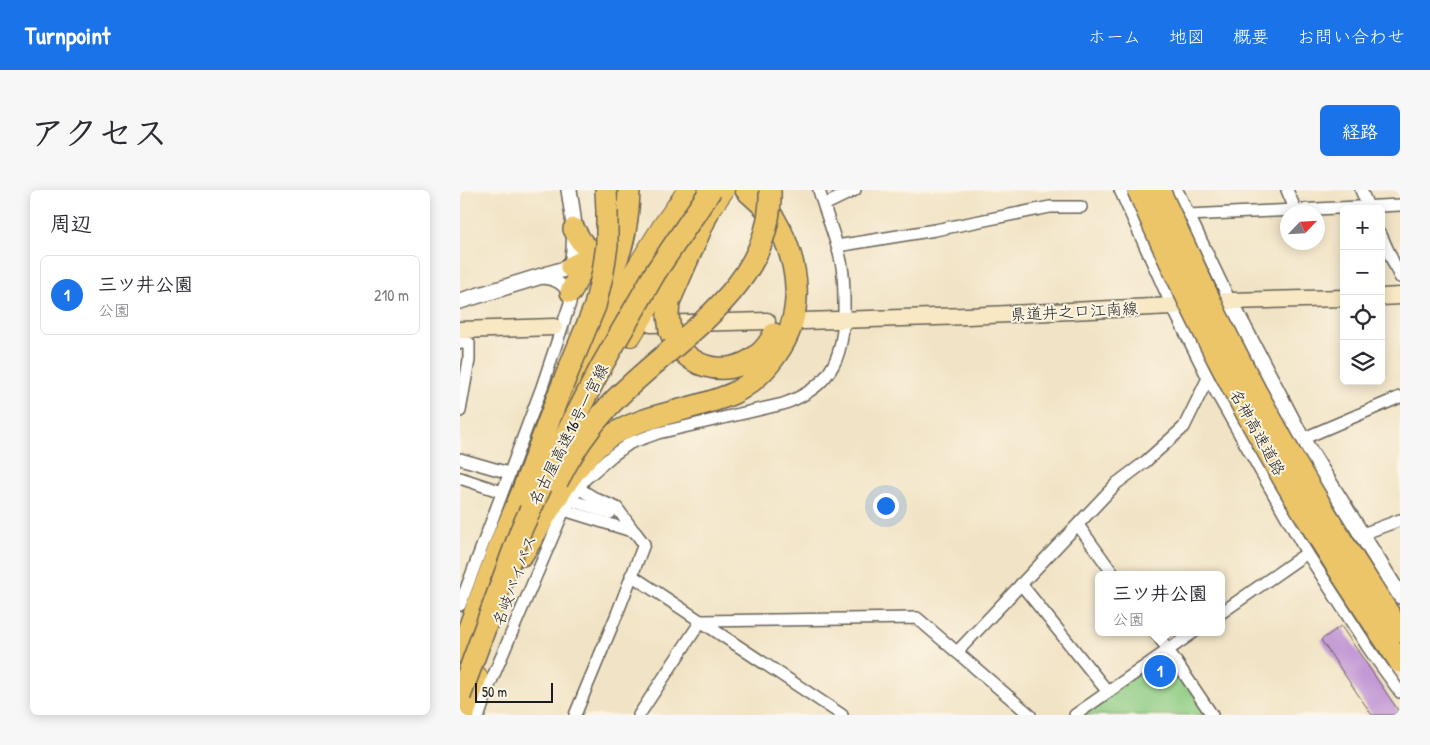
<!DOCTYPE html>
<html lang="ja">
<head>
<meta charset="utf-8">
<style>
  body { margin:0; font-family:"Patrick Hand","Klee One",sans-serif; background:#f7f7f7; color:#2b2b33 }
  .controls { position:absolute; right:15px; top:15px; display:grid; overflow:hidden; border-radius:8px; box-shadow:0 2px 12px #0003 }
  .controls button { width:45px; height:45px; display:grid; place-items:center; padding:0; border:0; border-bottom:1px solid #e1e1e2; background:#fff; color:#2b2b33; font:25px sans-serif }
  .compass { position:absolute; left:820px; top:15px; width:45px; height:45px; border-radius:50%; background:#fff; box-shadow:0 2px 12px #0003; rotate:65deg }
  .scale { position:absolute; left:15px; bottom:12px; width:78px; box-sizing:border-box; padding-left:5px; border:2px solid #1c1c1c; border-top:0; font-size:14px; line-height:18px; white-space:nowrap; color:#1c1c1c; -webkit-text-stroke:4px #fcf5e5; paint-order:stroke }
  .you { position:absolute; left:425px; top:315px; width:18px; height:18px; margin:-12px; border:4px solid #fff; border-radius:50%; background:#1a73e8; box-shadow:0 0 0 8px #1a73e833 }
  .badge { display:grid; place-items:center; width:32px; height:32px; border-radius:50%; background:#1a73e8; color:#fff; font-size:16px; font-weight:700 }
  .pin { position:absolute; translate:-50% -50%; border:2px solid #fff; box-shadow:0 1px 5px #0006 }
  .popup { position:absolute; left:635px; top:381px; width:130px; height:65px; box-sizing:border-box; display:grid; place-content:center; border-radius:8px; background:#fff; filter:drop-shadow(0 1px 4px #0005); font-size:16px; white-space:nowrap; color:#7c7c81 }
  .popup b { font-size:19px; color:#2b2b33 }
  .popup::after { content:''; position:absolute; left:50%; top:100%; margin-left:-10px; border:10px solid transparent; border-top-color:#fff }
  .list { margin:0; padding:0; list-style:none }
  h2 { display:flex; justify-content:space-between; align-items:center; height:65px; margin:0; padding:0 20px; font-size:21px }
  h2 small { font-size:16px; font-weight:400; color:#7c7c81 }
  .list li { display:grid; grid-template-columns:32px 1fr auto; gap:15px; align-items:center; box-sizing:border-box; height:80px; margin:0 10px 10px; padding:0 10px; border:1px solid #e1e1e2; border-radius:8px }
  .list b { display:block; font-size:19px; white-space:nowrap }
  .list p { margin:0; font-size:16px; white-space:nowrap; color:#7c7c81 }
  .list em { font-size:16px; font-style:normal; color:#7c7c81 }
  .icon { flex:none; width:28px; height:28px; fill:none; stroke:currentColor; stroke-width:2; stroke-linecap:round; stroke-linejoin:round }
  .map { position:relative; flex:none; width:940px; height:525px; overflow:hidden; border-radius:8px }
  header { display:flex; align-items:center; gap:30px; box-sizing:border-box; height:70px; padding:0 25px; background:#1a73e8; color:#fff }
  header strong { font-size:24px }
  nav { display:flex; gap:28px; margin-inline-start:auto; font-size:18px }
  .intro { display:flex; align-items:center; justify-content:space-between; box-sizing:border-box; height:120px; padding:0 30px }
  h1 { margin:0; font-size:35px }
  .button { padding:12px 22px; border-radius:8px; background:#1a73e8; color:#fff; font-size:18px; font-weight:700 }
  main { display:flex; gap:30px; padding:0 30px }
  aside { flex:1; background:#fff; border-radius:8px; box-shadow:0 2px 12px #0003 }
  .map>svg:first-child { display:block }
  .green { fill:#8ecc83; stroke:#557450 }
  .building { fill:#c298d5 }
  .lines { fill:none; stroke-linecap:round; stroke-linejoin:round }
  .secondary-tunnel { stroke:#c6bba3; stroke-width:16; stroke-dasharray:16 8; stroke-linecap:butt }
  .minor-casing { stroke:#676257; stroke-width:14 }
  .tertiary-casing { stroke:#676257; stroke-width:18 }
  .secondary-casing { stroke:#676257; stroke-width:19 }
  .trunk-casing { stroke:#676257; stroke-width:22 }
  .motorway-casing { stroke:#676257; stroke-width:24 }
  .minor { stroke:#fff; stroke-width:11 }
  .tertiary { stroke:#fff; stroke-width:15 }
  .secondary { stroke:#f8e8c3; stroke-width:16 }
  .trunk { stroke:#edc569; stroke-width:20 }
  .motorway { stroke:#edc569; stroke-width:21 }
  .motorway-bridge-casing { stroke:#676257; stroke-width:24; stroke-linecap:butt }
  .motorway-bridge { stroke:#edc569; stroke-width:21 }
  .labels { text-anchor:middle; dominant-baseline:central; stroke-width:4; stroke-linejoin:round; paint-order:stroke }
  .street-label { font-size:16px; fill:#1c1c1c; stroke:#fcf5e5 }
</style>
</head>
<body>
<header>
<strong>Turnpoint</strong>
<nav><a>ホーム</a><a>地図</a><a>概要</a><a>お問い合わせ</a></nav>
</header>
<div class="intro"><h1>アクセス</h1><a class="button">経路</a></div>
<main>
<aside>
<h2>周辺<small></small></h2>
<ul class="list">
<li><span class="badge">1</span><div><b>三ツ井公園</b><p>公園</p></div><em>210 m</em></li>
</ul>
</aside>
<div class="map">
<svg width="940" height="525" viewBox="0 0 940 525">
  <rect width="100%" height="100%" fill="#fcf5e5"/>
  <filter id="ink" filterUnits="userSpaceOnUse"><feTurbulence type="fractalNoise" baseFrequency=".02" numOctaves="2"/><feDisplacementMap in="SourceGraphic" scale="10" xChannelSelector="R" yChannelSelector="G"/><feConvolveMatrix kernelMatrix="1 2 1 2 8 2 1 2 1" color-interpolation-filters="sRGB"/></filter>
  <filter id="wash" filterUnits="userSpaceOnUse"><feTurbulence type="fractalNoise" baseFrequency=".0096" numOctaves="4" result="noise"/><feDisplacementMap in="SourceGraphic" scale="20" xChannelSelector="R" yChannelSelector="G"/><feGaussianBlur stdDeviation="1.12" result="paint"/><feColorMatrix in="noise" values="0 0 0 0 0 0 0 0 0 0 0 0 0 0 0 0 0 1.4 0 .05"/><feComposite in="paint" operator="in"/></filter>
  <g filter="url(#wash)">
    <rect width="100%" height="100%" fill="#f1e3c5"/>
    <!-- green -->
    <path class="green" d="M709,460L752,525H615Z"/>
    <g id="blocks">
      <!-- building -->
      <path class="building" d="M881,436L940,523V525H912L861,450Z"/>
    </g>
  </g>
  <g filter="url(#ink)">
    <use href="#blocks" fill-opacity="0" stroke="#676257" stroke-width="1"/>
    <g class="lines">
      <!-- secondary-tunnel -->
      <path class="secondary-tunnel" d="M94,137L136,136"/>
      <!-- minor casing -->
      <g class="minor-casing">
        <g id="minor">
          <path d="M660,0L712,116L748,188L847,363L909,459L940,502"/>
          <path d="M717,0L770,111"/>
          <path d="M827,0L836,21"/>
          <path d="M901,0L909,19"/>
          <path d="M364,15L395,0"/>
          <path d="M728,25L940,15"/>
          <path d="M921,45L940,87"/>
          <path d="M377,56L475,40L590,17H621"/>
          <path d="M81,88C96,89 103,93 111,107"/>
          <path d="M0,153H9V170L0,221"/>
          <path d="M842,249L940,207"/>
          <path d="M0,269L49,283"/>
          <path d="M0,288L42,302"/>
          <path d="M118,298L136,309L157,318L173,340"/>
          <path d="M116,312L150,323"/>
          <path d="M104,320L175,342L184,354L157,424L115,525"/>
          <path d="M618,335L654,385"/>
          <path d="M900,345L940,330"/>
          <path d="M171,385L382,525"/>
          <path d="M561,394L648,502"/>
          <path d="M0,415L82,197L110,113L111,97"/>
          <path d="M761,423L847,363"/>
          <path d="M696,442L752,525"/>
          <path d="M497,462L657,293L685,272L724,237L748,188"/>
          <path d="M19,525L29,496L104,320L125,289L153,265L170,253L198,243L323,214C375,196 385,162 384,112C384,100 384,88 382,77C378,51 366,26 359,0"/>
          <path d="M179,525L241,431L457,428L570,525"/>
          <path d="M615,525L734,442"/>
        </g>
      </g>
      <!-- tertiary casing -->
      <g class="tertiary-casing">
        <g id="tertiary">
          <path d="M0,111L111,77C118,51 113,26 109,0"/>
          <path d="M770,111L842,249L940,406"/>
        </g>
      </g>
      <!-- secondary casing -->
      <g class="secondary-casing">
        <g id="secondary">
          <path d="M921,107L940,106"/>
          <path d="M344,131L508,126L712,116L770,111L884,108"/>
          <path d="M191,134L307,131"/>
          <path d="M0,140L94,137"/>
        </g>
      </g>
      <!-- trunk casing -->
      <g class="trunk-casing">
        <g id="trunk">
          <path d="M245,27L264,0"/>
          <path d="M171,146L229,51"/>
          <path d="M106,207L159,106L202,37L228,0"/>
          <path d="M4,525L17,486"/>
        </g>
      </g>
      <!-- motorway casing -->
      <g class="motorway-casing">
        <g id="motorway">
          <path d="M146,0L147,21"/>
          <path d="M114,39C120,50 125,61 139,62"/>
          <path d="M111,77C128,69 145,61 156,47"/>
          <path d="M111,102L119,85L132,68"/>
          <path d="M143,102C161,64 168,43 169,0"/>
          <path d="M208,125L209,112L250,18"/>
          <path d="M210,141C213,148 217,156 222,161C250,191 297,180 314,144"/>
          <path d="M62,365C86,327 110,276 146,249C184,222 232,222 274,203C291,194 305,181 316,165C346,124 340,73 315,30C308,19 296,9 286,0"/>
          <path d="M0,462L44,345L61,305"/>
        </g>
      </g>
      <!-- minor -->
      <use href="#minor" class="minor"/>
      <!-- tertiary -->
      <use href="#tertiary" class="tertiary"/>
      <!-- secondary -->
      <use href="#secondary" class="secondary"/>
      <!-- trunk -->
      <use href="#trunk" class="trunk"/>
      <!-- motorway -->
      <use href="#motorway" class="motorway"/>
      <!-- motorway-bridge casing -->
      <g class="motorway-bridge-casing">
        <g id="motorway-bridge">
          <path d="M678,0C749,166 838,324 940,472"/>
          <path d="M699,0L757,126L795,200L836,274L882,351L940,441"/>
          <path d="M208,125L210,141"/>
          <path d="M97,292C110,266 128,239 148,217C207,152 314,102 310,0"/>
          <path d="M61,305L100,201L135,116L143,82L147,55V21"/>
          <path d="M0,506L61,340L99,258L141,177L195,83L251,0"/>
        </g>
      </g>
      <!-- motorway-bridge -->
      <use href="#motorway-bridge" class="motorway-bridge"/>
    </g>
  </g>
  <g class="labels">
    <!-- street labels -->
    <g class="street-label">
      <text transform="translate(614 121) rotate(-3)">県道井之口江南線</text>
      <text transform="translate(798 242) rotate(61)">名神高速道路</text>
      <text transform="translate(108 244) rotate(-63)">名古屋高速16号一宮線</text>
      <text transform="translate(54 390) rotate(-69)">名岐バイパス</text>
    </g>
  </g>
</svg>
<div class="controls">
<button>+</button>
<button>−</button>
<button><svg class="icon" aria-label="locate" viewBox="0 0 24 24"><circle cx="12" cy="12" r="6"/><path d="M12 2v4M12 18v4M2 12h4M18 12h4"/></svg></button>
<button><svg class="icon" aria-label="layers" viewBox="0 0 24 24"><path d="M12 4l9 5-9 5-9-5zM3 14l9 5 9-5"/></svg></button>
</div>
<svg class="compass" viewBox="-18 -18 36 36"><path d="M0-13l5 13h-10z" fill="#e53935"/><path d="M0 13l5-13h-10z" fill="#7c7c81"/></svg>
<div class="scale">50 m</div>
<div class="you"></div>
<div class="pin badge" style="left:700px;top:481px">1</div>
<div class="popup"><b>三ツ井公園</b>公園</div>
</div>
</main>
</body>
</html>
